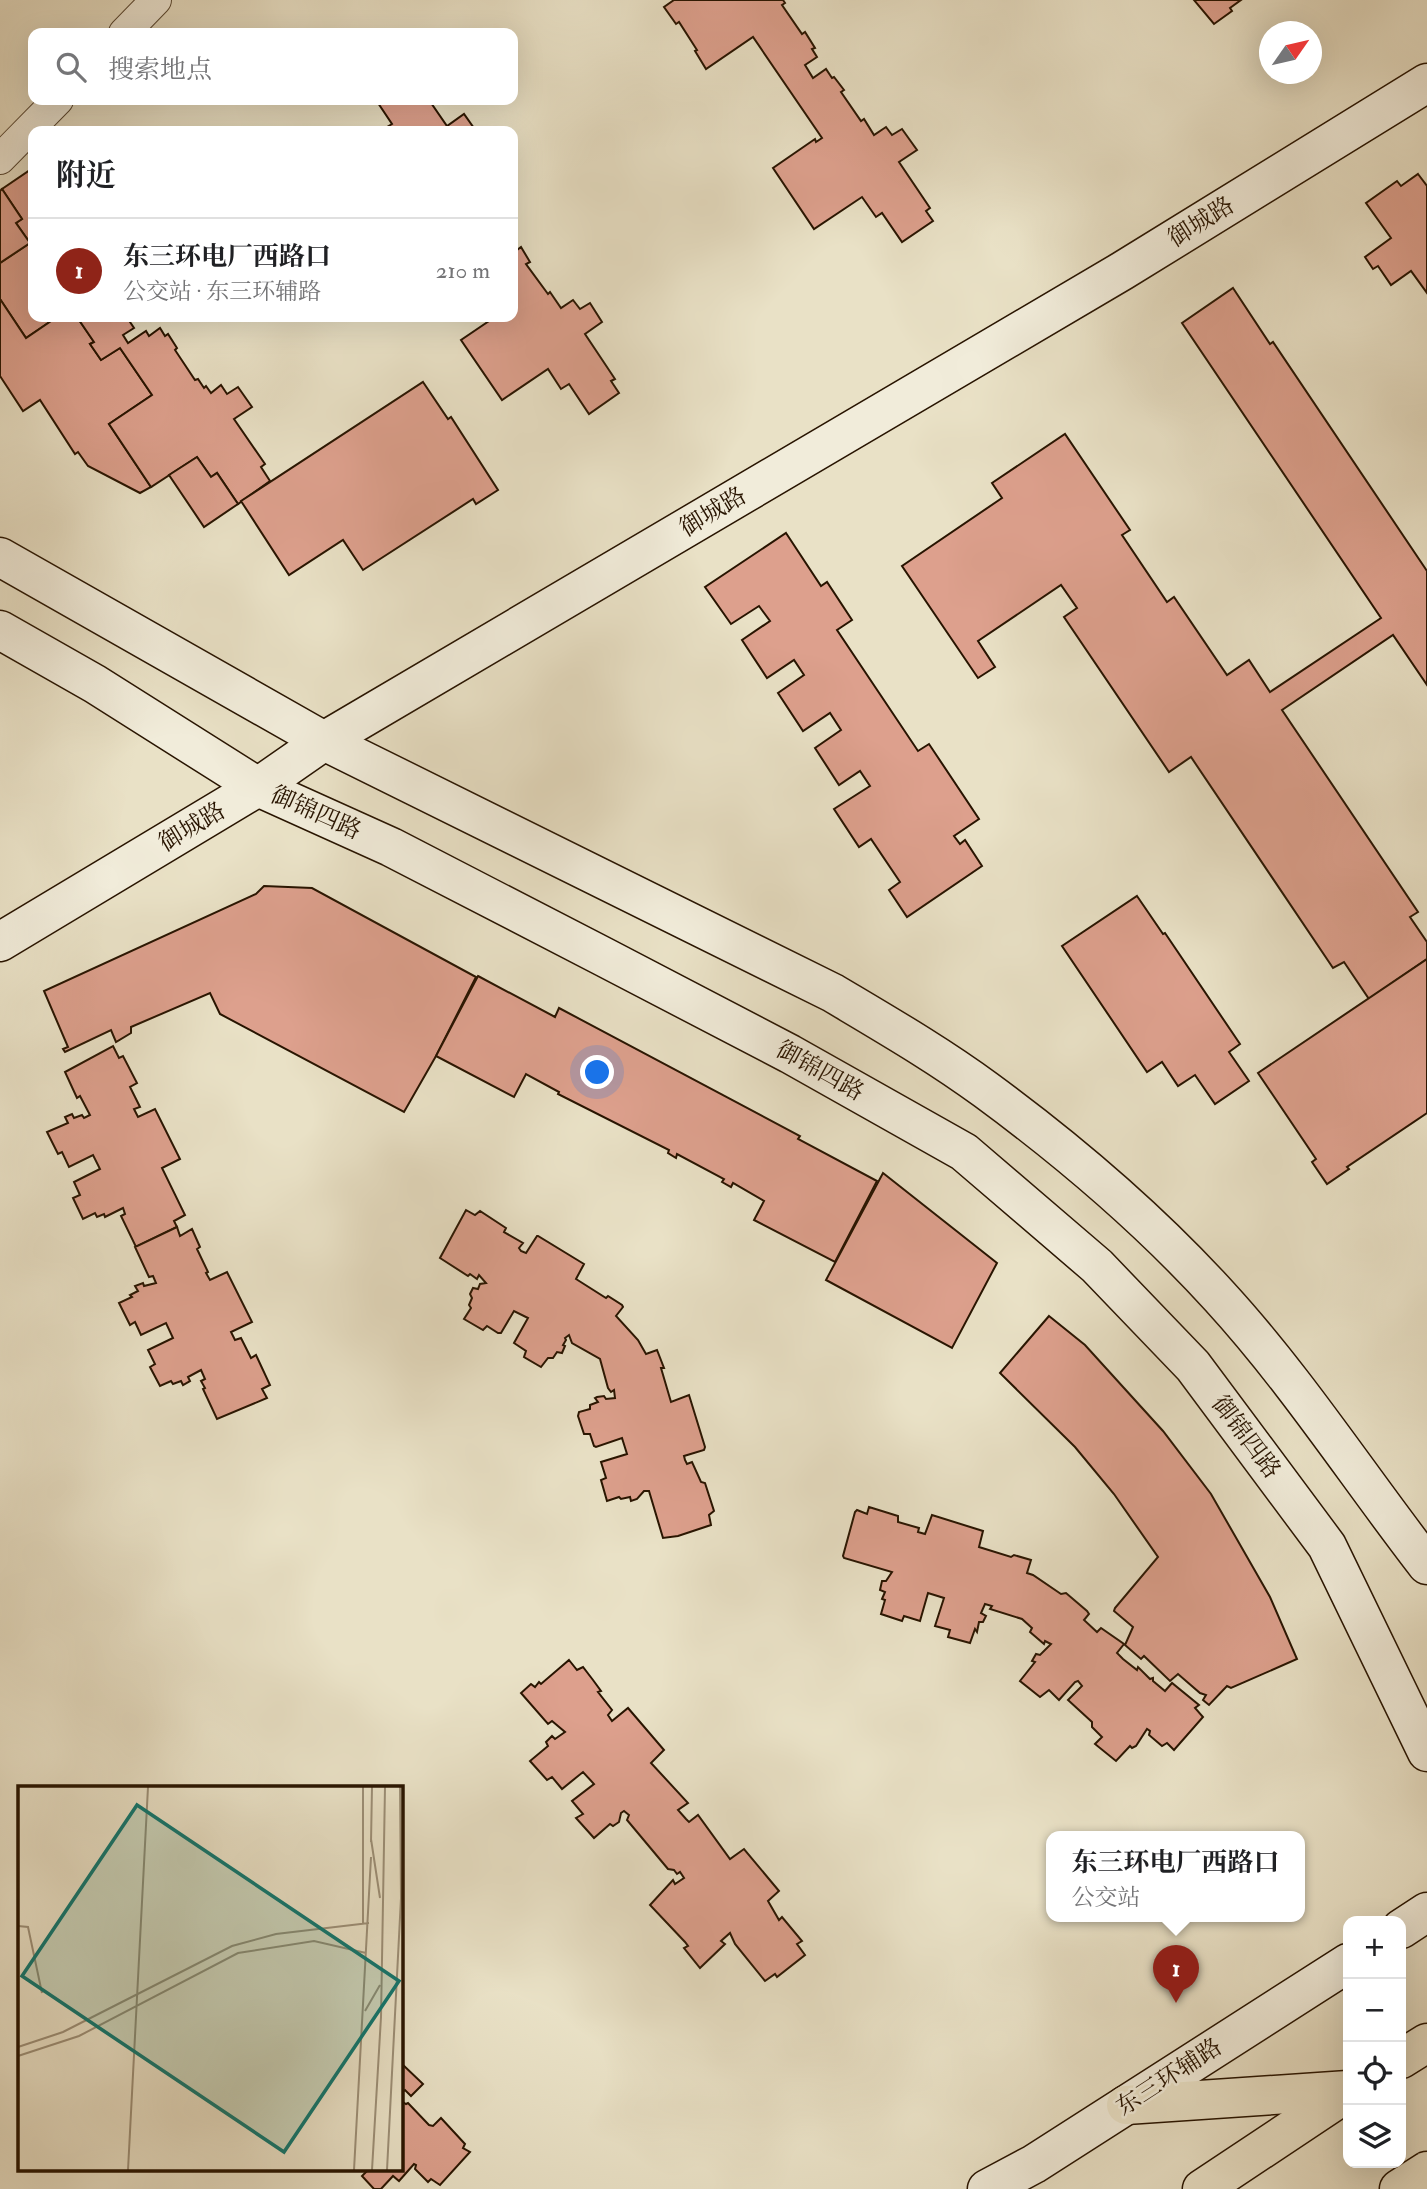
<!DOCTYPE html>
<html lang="zh">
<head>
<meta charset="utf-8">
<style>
  body { margin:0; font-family:"IM FELL Double Pica","Noto Serif SC",serif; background:#f6f6f6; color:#202124 }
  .controls { position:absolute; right:21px; bottom:21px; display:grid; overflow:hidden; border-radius:14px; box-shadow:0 7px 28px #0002 }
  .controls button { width:63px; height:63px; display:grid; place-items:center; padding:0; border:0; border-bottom:2px solid #e0e0e0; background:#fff; color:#202124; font:35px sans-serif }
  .compass { position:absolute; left:1259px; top:21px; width:63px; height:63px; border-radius:50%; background:#fff; box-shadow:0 7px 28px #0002; rotate:56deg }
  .you { position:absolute; left:598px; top:1073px; width:24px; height:24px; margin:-18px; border:5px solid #fff; border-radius:50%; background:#1a73e8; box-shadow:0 0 0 10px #1a73e833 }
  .badge { display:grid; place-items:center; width:46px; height:46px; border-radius:50%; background:#8f2418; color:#fff; font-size:23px; font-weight:700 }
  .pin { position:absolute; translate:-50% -58px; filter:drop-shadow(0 2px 4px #0008) }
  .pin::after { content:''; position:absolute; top:37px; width:24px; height:21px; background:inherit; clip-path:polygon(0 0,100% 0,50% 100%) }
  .popup { position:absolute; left:1046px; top:1831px; width:259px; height:91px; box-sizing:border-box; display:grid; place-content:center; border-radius:14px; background:#fff; filter:drop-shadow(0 2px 5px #0005); font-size:23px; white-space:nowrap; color:#757577 }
  .popup b { font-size:26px; color:#202124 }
  .popup::after { content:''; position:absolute; left:50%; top:100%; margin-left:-14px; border:14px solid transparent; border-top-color:#fff }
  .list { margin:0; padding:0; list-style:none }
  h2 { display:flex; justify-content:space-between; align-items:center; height:91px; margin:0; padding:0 28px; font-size:30px }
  h2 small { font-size:23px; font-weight:400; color:#757577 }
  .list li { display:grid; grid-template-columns:46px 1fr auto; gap:21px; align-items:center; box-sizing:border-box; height:105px; padding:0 28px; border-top:2px solid #e0e0e0 }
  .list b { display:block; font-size:26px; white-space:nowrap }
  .list p { margin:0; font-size:23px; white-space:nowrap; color:#757577 }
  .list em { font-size:23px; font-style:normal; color:#757577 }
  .icon { flex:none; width:38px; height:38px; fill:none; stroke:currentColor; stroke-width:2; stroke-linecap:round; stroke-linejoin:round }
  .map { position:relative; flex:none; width:1427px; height:2189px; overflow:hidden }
  .search { position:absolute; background:#fff; box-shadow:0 7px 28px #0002; left:28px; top:28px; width:490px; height:77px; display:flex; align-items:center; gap:18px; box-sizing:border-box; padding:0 24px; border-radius:14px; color:#757577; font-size:26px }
  .panel { position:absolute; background:#fff; box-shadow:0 7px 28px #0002; left:28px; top:126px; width:490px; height:196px; border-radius:14px }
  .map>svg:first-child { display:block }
  .building { fill:#dda08d; stroke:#281400; stroke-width:2 }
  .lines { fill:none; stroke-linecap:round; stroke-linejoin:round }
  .street-casing { stroke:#584732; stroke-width:32 }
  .secondary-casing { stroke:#281400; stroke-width:41 }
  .highway-casing { stroke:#281400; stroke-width:41 }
  .street { stroke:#f1ecda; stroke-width:30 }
  .secondary { stroke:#f1ecda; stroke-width:38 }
  .highway { stroke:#e9e1c6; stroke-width:38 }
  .labels { text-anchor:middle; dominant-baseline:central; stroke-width:5; stroke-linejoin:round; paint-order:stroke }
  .street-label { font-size:24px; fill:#281400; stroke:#f1ecda }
  .inset-road { fill:none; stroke:#9c8f77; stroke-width:2 }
  .view { fill:#0f766e; fill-opacity:0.15; stroke:#0f766e; stroke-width:3.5 }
  .inset-edge { fill:none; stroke:#281400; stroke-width:3.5 }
</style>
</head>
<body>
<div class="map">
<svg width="1427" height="2189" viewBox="0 0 1427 2189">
  <rect width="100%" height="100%" fill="#e9e1c6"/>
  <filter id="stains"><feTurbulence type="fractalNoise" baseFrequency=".00286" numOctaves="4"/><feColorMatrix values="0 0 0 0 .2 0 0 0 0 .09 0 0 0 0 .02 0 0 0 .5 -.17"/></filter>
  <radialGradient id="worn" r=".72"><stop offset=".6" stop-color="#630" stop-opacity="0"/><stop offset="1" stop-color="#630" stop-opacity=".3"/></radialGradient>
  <!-- building -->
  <g class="building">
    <path d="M674,0H783L785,3L782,5L802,34L805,32L815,48L812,49L817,57L805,65L813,78L826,69L832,78L834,77L844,90L841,92L861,121L864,119L874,135L886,127L892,135L902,129L917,150L899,162L930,208L926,211L933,221L902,242L882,213L876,217L862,197L814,229L773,168L815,139L816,142L822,138L753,37L706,69L695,51L697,50L679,22L676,24L664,7Z"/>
    <path d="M1194,0H1241L1230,8L1232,11L1214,24Z"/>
    <path d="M376,100H429L447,126L464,114L476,131H390L387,127L392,124Z"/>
    <path d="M33,168V317H57L26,338L0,299V263L30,243L16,223L22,219L2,189Z"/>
    <path d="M1418,174L1427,186V293L1411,271L1391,285L1378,266L1373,269L1365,257L1391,238L1366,203L1397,181L1401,186Z"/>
    <path d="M2,189L22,219L16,223L30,243L0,263V191Z"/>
    <path d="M513,243L517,250L521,247L530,262L526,264L548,294L550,292L561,308L573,300L580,309L590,303L602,322L585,334L615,379L611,381L619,393L589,414L569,384L561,389L548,369L502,400L461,340L495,317H513Z"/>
    <path d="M1233,288L1270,344L1273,342L1427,571V685L1393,635L1282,710L1418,912L1410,917L1427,942V959L1369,999L1344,962L1333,968L1191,757L1169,772L1064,617L1077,608L1061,585L978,641L995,667L978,678L902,566L1002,498L992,483L1065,434L1130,530L1122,535L1167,602L1174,597L1227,675L1249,660L1270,692L1381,618L1182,323Z"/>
    <path d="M0,299L26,338L57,317H77L94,342L90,344L101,360L120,348L152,395L109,424L151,487L140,493L88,466L78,452L75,454L40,400L23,411L0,376Z"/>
    <path d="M77,317H130L128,319L134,328L123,335L128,343L146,331L149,336L160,328L165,336L168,334L177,348L175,350L195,380L198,379L204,388L206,386L211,393L221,385L227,394L238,387L252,407L234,419L265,464L261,467L270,481L238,504L217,473L211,477L197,457L151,487L109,424L152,395L120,348L101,360L90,344L94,342Z"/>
    <path d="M423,382L448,419L451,417L498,490L476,504L473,499L363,570L343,540L289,575L241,501Z"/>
    <path d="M197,457L211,477L217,473L238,504L204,527L169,475Z"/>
    <path d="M786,533L821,586L827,582L852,620L837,630L918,751L929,744L979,819L954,836L960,844L965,840L982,866L907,917L889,890L900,882L871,839L859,847L834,809L870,786L860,771L839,785L815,748L841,730L830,713L803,731L778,693L804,675L794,660L767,678L742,640L770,621L759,606L731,624L705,587Z"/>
    <path d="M264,886L312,888L476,977L436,1056L404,1112L220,1014L210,993L131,1027V1033L116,1042L111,1030L65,1052L63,1049L68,1047L44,991L256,894Z"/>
    <path d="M1137,896L1163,934L1165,933L1240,1044L1229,1052L1249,1081L1215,1104L1195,1075L1178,1086L1162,1062L1147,1072L1062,946Z"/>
    <path d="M1427,959V1113L1347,1167L1349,1169L1327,1184L1312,1162L1316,1159L1258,1073Z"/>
    <path d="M478,976L555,1017L559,1008L800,1136L798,1139L877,1181L835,1262L754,1220L764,1201L733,1183L731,1187L722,1182L724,1179L677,1154L676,1158L668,1153L669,1150L558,1094L559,1092L526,1074L514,1097L436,1056Z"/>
    <path d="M113,1046L119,1058L123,1056L137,1083L130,1087L140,1107L134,1109L138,1117L155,1109L180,1159L162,1168L185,1215L174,1221L177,1227L136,1247L121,1216L125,1214L123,1208L105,1217L104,1214L97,1217L95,1213L83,1219L73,1198L80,1195L74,1182L100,1169L93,1155L69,1167L62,1152L58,1154L47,1132L68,1123L65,1117L72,1114L74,1118L82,1115L84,1118L90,1115L80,1096L77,1098L65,1072Z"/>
    <path d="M883,1173L997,1263L952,1348L826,1280Z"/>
    <path d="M466,1210L475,1215L480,1211L506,1228L504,1232L523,1243L519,1248L521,1251L526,1253L537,1236H538L584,1264L576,1279L606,1298L608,1296L622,1305L623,1307L616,1316L638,1340L646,1354L657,1350L664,1368H661L671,1402L689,1395L705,1447L704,1450L684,1456L685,1460L687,1464L692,1462L701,1482L705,1483L714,1511L709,1515L711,1525L678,1536L663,1538L649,1491H644L637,1499L631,1501L630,1497L621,1499L619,1497L607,1501L601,1480L606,1478L601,1462L627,1454L622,1438L596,1447L594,1446L590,1434H584L578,1416L579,1412L590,1409V1405L598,1402L595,1398L597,1397L604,1396L606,1399L615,1398L614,1390L611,1392L608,1388L600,1359L572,1343L569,1335L565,1338L566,1340L563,1345L565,1346L562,1353L557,1352L553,1358H548L541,1367L524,1357L526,1351L514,1343L528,1318L514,1311L501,1333H498L487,1326L483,1330L464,1319L471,1308L469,1305L472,1298L470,1294L473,1288L478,1289L480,1284L486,1283L479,1275L477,1279L470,1274L468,1276L440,1258Z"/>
    <path d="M177,1227L180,1236L192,1229L200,1247L197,1249L208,1272L206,1273L210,1280L227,1272L252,1322L231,1332L235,1340L241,1338L251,1358L256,1355L270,1385L262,1389L267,1398L217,1419L203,1389L205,1388L201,1381L205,1379L201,1370L188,1377L190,1381L183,1385L181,1381L173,1384L171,1381L160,1386L150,1367L155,1364L148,1350L173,1338L166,1323L141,1335L135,1322L130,1325L119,1303L132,1297L130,1295L138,1291L135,1286L143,1283L144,1286L156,1283L153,1276L149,1277L135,1247Z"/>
    <path d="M1049,1316L1085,1345L1163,1431L1211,1494L1270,1597L1297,1659L1231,1688L1227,1686L1209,1705L1203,1700L1206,1695L1200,1693L1178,1674L1170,1681L1144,1656L1141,1659L1125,1645L1133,1627L1114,1611L1115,1608L1158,1557L1114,1494L1075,1447L1000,1373Z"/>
    <path d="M869,1507L898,1516V1522L919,1528L918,1532L925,1534L932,1515L983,1531L979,1547L1011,1557L1014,1555L1031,1560L1027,1573L1033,1575L1061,1594L1066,1593L1087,1611L1089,1614L1084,1620L1097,1632L1101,1628L1124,1644L1117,1653L1123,1659L1137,1670L1138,1667L1150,1679L1153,1678V1681L1165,1691L1172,1683L1199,1705L1195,1708L1203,1717L1174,1750L1167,1743L1162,1746L1149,1735L1150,1731L1147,1729L1136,1746L1132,1748L1130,1746L1116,1761L1095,1744L1102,1737L1092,1727V1722L1068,1700L1082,1686L1078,1681L1075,1682L1059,1700L1049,1690L1040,1697L1020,1681L1035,1662L1032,1661L1036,1654L1040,1655L1051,1644L1045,1641L1044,1644L1030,1632L1032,1628L1022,1619L990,1609L992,1606L985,1604L981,1613L986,1616L983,1622H979L977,1632L975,1629L970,1643L948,1637L950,1630L935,1626L944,1598L928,1593L920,1621L904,1616L902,1621L881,1614L885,1600L882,1599L885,1592L880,1590L882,1581H886L892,1572L844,1558L843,1556L855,1512L857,1510L867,1514Z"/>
    <path d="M569,1660L577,1670L583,1667L593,1680L601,1691L598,1692L612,1710L608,1715L612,1721L628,1708L664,1750L651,1763L688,1803L678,1810L686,1819L689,1822L698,1815L730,1859L744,1849L779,1891L768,1901L779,1920L782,1917L802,1941L797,1944L805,1955L777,1977L775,1974L765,1981L735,1944L730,1933L721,1941L725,1944L700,1968L684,1948L688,1946L685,1942L650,1905L673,1880L675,1884L684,1878L680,1872L677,1874L674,1870L668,1869L627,1820L629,1815L624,1811L621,1813L619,1822L613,1826L610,1824L594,1838L576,1818L583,1814L572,1801L594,1784L583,1772L562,1789L552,1777L547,1780L530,1761L548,1746L546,1742L552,1736L555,1739L565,1732L552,1721L548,1724L521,1693L531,1684L535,1687L539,1682L541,1684Z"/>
    <path d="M401,2063L423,2084L411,2096L405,2090L401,2093Z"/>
    <path d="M401,2101L406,2104L408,2103L429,2125L433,2126L441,2118L465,2144L463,2148L470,2152L440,2185L431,2179L428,2182L415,2169L416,2165L414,2164L399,2181L393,2176L381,2189H374L362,2176L368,2170H401Z"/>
  </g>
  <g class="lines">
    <!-- street casing -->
    <g class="street-casing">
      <g id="street">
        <path d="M124,33L156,0"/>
        <path d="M0,159L58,100"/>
      </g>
    </g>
    <!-- secondary casing -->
    <g class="secondary-casing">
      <g id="secondary">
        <path d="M0,557L324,741L833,993C885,1024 937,1054 986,1090C1069,1151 1150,1220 1220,1297C1296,1380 1358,1476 1427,1565"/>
        <path d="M0,630L95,684L258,787L391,847L604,957L790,1054L964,1152L1097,1266L1193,1366L1327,1546L1427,1752"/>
        <path d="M0,942L258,787L324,741L1122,271L1427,83"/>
        <path d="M1401,1929L1427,1912"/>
        <path d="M987,2189L1034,2164L1348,1963"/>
      </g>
    </g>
    <!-- highway casing -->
    <g class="highway-casing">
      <g id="highway">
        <path d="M1401,2059L1427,2043"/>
        <path d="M1126,2105L1348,2090"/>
        <path d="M1202,2189L1348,2092"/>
        <path d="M1399,2189L1427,2171"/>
      </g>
    </g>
    <!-- street -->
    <use href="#street" class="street"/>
    <!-- secondary -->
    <use href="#secondary" class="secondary"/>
    <!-- highway -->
    <use href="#highway" class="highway"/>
  </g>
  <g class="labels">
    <!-- street labels -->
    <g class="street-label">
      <text transform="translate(1201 222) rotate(-32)">御城路</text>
      <text transform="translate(713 512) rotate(-31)">御城路</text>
      <text transform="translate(316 813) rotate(24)">御锦四路</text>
      <text transform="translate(192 827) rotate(-31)">御城路</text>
      <text transform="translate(820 1071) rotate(29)">御锦四路</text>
      <text transform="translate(1246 1437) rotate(53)">御锦四路</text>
      <text transform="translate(1169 2077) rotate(-33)">东三环辅路</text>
    </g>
  </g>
  <!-- overview -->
  <g transform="translate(18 1786)">
    <rect width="385" height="385" fill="#e9e1c6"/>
    <path class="inset-road" d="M345,1V138M353,53L362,112M353,56L354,1M0,140L10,141L24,207M347,225L362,199M0,261L45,246L214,160L258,148L351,137M0,270L61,250L220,167L296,155L348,167M110,384L130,1M336,384L353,71M354,384L363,231L367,1M369,384L383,112L382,1"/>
    <path class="view" d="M119,19L381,195L266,366L4,190Z"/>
    <rect width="385" height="385" class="inset-edge"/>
  </g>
  <rect width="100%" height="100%" filter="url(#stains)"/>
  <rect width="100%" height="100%" fill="url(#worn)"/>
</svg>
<div class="controls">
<button>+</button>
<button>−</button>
<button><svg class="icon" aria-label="locate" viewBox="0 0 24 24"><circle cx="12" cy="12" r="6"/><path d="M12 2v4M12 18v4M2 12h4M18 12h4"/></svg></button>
<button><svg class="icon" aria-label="layers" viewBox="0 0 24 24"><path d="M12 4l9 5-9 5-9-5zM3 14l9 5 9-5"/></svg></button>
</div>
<svg class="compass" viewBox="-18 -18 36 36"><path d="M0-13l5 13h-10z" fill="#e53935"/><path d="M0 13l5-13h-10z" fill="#757577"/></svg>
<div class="you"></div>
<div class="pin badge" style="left:1176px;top:2003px">1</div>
<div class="popup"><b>东三环电厂西路口</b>公交站</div>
<div class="search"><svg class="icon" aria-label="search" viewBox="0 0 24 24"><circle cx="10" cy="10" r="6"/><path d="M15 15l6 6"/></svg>搜索地点</div>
<section class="panel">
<h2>附近<small></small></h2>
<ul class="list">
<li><span class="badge">1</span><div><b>东三环电厂西路口</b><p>公交站 · 东三环辅路</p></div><em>210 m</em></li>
</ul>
</section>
</div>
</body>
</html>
